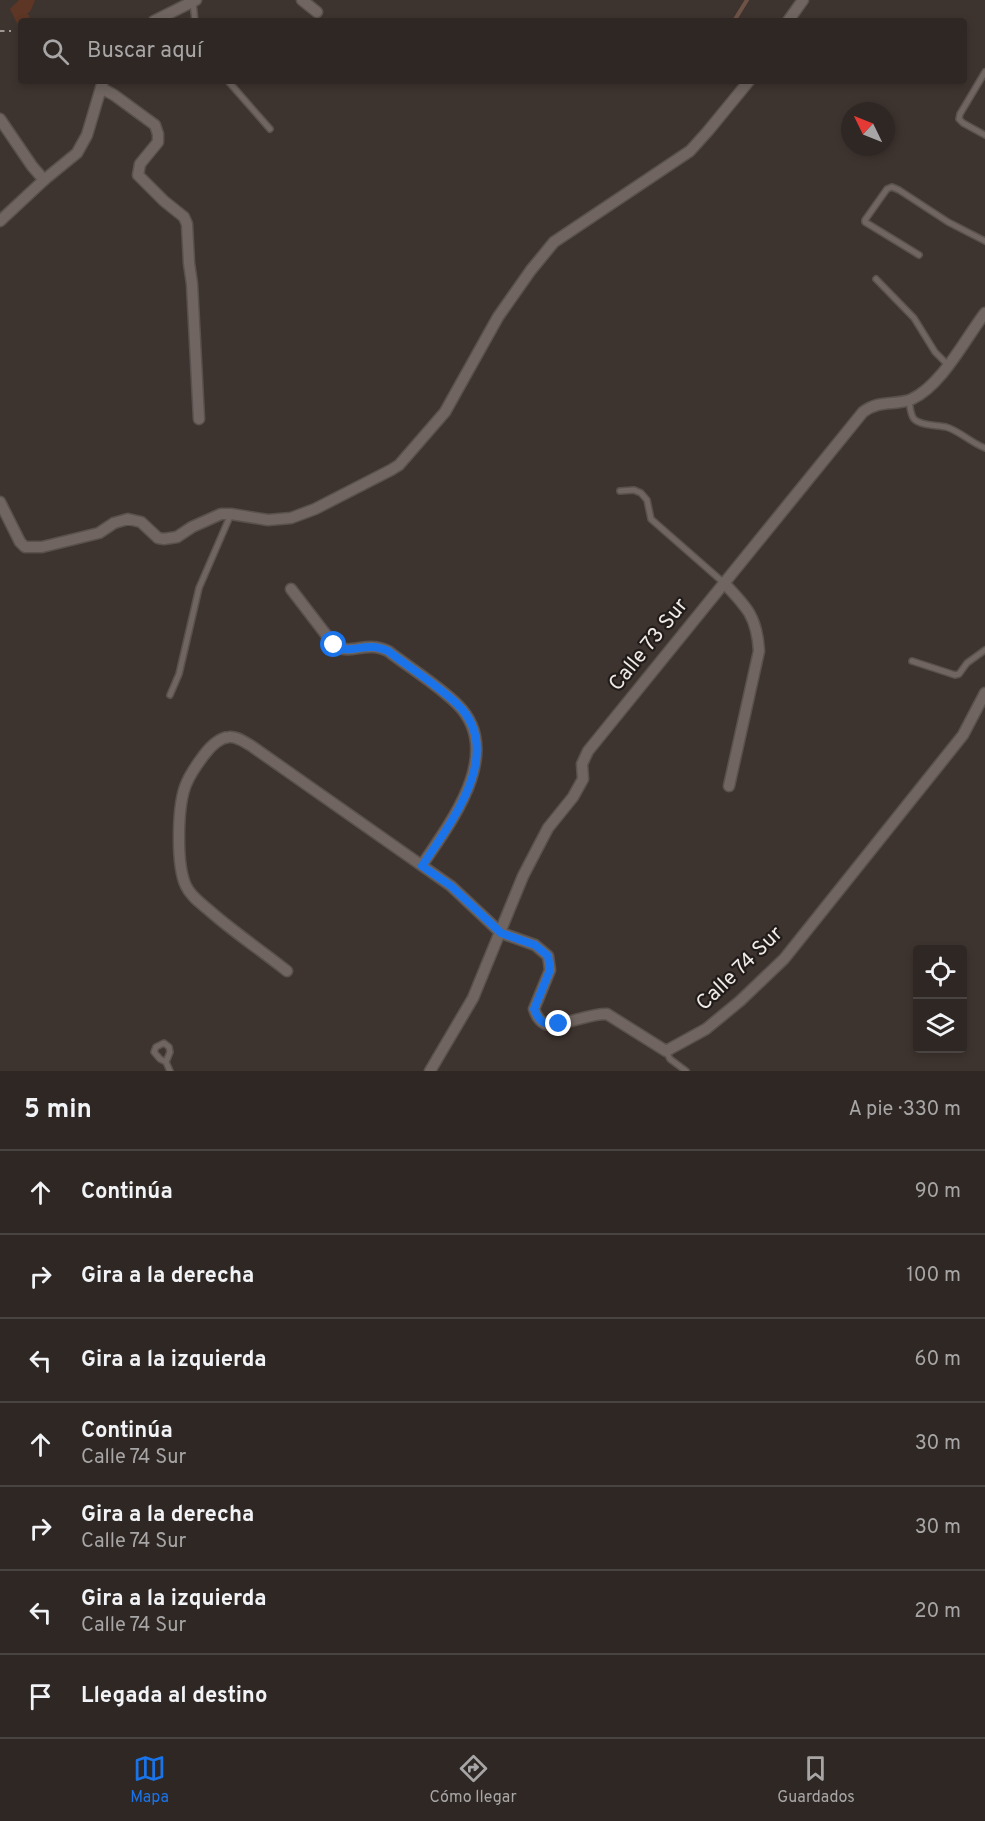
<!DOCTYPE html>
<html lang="es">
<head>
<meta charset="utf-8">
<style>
  body { margin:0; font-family:Overpass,sans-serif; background:#362f2b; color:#f1f3f6 }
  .controls { position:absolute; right:18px; bottom:18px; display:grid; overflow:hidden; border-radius:6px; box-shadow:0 3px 9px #0003 }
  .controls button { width:54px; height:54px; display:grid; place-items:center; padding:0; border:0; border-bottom:2px solid #494441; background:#2e2723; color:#f1f3f6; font:30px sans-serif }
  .compass { position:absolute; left:841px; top:102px; width:54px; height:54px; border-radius:50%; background:#2e2723; box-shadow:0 3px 9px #0003; rotate:313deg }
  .stop { position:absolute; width:18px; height:18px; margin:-14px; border:4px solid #1a73e8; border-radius:50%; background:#fff }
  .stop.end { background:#1a73e8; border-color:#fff; box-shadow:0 2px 6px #0008 }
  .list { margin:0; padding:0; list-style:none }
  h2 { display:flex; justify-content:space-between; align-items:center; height:78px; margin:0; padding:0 24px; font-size:26px }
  h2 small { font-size:20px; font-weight:400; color:#a7a5a6 }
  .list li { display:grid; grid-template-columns:39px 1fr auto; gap:18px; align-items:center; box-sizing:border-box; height:84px; padding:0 24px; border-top:2px solid #494441 }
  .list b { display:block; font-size:22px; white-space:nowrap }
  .list p { margin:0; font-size:20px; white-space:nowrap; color:#a7a5a6 }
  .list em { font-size:20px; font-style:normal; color:#a7a5a6 }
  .icon { flex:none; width:33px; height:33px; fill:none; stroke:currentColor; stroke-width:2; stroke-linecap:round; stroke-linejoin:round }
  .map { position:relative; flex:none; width:985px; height:1071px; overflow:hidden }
  .search { position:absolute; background:#2e2723; box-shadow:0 3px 9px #0003; left:18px; right:18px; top:18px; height:66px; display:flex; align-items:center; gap:15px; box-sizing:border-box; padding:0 21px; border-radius:6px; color:#a7a5a6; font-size:22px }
  .sheet { height:666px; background:#2e2723 }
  nav { display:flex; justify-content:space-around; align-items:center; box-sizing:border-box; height:84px; border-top:2px solid #494441; background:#2e2723; font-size:16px; color:#a7a5a6 }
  nav a { display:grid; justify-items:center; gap:3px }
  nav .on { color:#1a73e8 }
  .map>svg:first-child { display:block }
  .green { fill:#5d3625 }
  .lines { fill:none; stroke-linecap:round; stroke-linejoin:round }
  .stream { stroke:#6e5246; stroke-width:4 }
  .service-casing { stroke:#59514d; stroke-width:8 }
  .minor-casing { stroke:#59514d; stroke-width:13 }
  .path { stroke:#9f9793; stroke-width:2; stroke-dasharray:4.5 4.5; stroke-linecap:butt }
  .service { stroke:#706560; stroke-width:5 }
  .minor { stroke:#706560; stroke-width:10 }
  .route { stroke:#1a73e8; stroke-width:8 }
  .labels { text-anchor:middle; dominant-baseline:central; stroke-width:4.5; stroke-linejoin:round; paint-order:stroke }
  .street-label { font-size:21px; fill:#f0eae7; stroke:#211c1a }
</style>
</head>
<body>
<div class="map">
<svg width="985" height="1071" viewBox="0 0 985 1071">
  <rect width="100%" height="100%" fill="#3e342f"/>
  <!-- green -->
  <path class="green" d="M19,0H35L31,10L27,14L30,16L26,21H21V24L18,25L10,9Z"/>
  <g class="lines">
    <!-- stream -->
    <path class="stream" d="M734,21L747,0"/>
    <!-- service casing -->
    <g class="service-casing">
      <g id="service">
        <path d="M193,3L195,21"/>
        <path d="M985,72L960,114L959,119L963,123L985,135"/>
        <path d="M228,81L270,129"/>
        <path d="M919,255L865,222V220L887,189L892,187L899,190L948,222L985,241"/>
        <path d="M876,279L914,318L935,352L948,365"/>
        <path d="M909,400C910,406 910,414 914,419C921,426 937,425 946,427C960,431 971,443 985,448"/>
        <path d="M620,491L634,490L641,493L647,500L651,519L724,583"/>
        <path d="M912,661L955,675L959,674L967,663L985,650"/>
        <path d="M170,695L179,674L199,588L231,514"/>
        <path d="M666,1051L670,1059L686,1071"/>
        <path d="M166,1062L160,1059L154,1052L156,1047L164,1043L169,1047L170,1052L166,1062L170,1071"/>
      </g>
    </g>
    <!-- minor casing -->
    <g class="minor-casing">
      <g id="minor">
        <path d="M302,0L317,12"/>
        <path d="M154,21L196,0"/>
        <path d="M788,21L803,0"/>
        <path d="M101,88L114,95L155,125L158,134V142L140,164L138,175L164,201L184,217L187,224L189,263L192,284L199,419"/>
        <path d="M0,119L32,166L44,180"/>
        <path d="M0,221L44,180L77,153L87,135L103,81"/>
        <path d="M0,502L20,542L25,547H42L99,533L114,523L128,519L141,522L158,538L164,539L177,537L192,527L221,514H231L268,520L291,518L315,509L391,470L399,465L445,412L498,317L531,270L554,242L690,151L708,131L749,81"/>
        <path d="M724,583C747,607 757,617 759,651L729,786"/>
        <path d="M291,589L334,645C346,654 359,646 373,647C379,647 383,649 388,651C410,668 438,685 457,704C506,752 450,823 422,865"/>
        <path d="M287,971C262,951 235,933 211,912C202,904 191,897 186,886C176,865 177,803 187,782C191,773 198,763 204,755C210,747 218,738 229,737C237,736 244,742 250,745L451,886L501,933L535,945L548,956L550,970L534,1009C536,1015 539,1021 545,1024C559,1028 589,1013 607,1014L666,1051L706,1029L740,1001L784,959L963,735L985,693"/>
        <path d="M430,1071L473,998L523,876L548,828L573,797L583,779L582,764L588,751L863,412C880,399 896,406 912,399C942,385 965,339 985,313"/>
      </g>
    </g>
    <!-- path -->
    <path class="path" d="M0,31H11"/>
    <!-- service -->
    <use href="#service" class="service"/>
    <!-- minor -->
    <use href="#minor" class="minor"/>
  </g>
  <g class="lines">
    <!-- route -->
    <path class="route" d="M334,645C346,654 359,646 373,647C379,647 383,649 388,651C410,668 437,685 457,704C507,752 450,823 422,866L451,886L501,933L535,945L548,956L550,970L534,1009C540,1024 544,1024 559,1024"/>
  </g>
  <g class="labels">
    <!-- street labels -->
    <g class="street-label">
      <text transform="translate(649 645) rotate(-51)">Calle 73 Sur</text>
      <text transform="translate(740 969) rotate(-44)">Calle 74 Sur</text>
    </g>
  </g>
</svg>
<div class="controls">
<button><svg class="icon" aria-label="locate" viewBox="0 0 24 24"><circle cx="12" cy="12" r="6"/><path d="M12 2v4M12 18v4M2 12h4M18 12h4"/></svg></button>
<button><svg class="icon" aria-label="layers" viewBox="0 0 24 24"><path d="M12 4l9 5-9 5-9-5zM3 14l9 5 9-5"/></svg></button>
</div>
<svg class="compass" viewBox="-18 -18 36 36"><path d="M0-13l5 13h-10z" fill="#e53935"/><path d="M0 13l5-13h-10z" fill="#a7a5a6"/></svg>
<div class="stop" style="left:334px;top:645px"></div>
<div class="stop end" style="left:559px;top:1024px"></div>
<div class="search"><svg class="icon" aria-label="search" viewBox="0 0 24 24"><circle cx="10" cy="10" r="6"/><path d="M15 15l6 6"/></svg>Buscar aquí</div>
</div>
<section class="sheet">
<h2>5 min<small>A pie · 330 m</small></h2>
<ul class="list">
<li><svg class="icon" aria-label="ahead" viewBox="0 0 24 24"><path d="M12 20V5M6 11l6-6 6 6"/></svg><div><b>Continúa</b></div><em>90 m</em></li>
<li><svg class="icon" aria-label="right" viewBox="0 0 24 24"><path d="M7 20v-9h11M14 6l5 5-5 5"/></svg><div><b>Gira a la derecha</b></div><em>100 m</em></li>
<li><svg class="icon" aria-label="left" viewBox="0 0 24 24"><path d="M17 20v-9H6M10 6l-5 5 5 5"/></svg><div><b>Gira a la izquierda</b></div><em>60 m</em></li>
<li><svg class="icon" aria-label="ahead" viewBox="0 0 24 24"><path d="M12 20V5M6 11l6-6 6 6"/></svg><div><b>Continúa</b><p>Calle 74 Sur</p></div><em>30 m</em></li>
<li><svg class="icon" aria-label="right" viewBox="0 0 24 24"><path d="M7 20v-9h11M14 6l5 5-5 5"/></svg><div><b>Gira a la derecha</b><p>Calle 74 Sur</p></div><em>30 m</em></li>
<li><svg class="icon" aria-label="left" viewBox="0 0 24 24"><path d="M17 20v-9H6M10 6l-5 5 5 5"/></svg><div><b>Gira a la izquierda</b><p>Calle 74 Sur</p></div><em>20 m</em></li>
<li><svg class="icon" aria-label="arrive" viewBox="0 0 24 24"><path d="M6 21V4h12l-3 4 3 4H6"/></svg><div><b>Llegada al destino</b></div></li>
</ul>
</section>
<nav>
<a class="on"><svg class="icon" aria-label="map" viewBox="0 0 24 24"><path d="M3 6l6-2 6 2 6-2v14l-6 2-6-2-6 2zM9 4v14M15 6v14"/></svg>Mapa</a>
<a><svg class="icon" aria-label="directions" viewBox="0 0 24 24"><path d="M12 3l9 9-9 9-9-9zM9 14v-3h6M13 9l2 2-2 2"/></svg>Cómo llegar</a>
<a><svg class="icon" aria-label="saved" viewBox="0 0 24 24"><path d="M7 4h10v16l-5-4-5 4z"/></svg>Guardados</a>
</nav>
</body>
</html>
